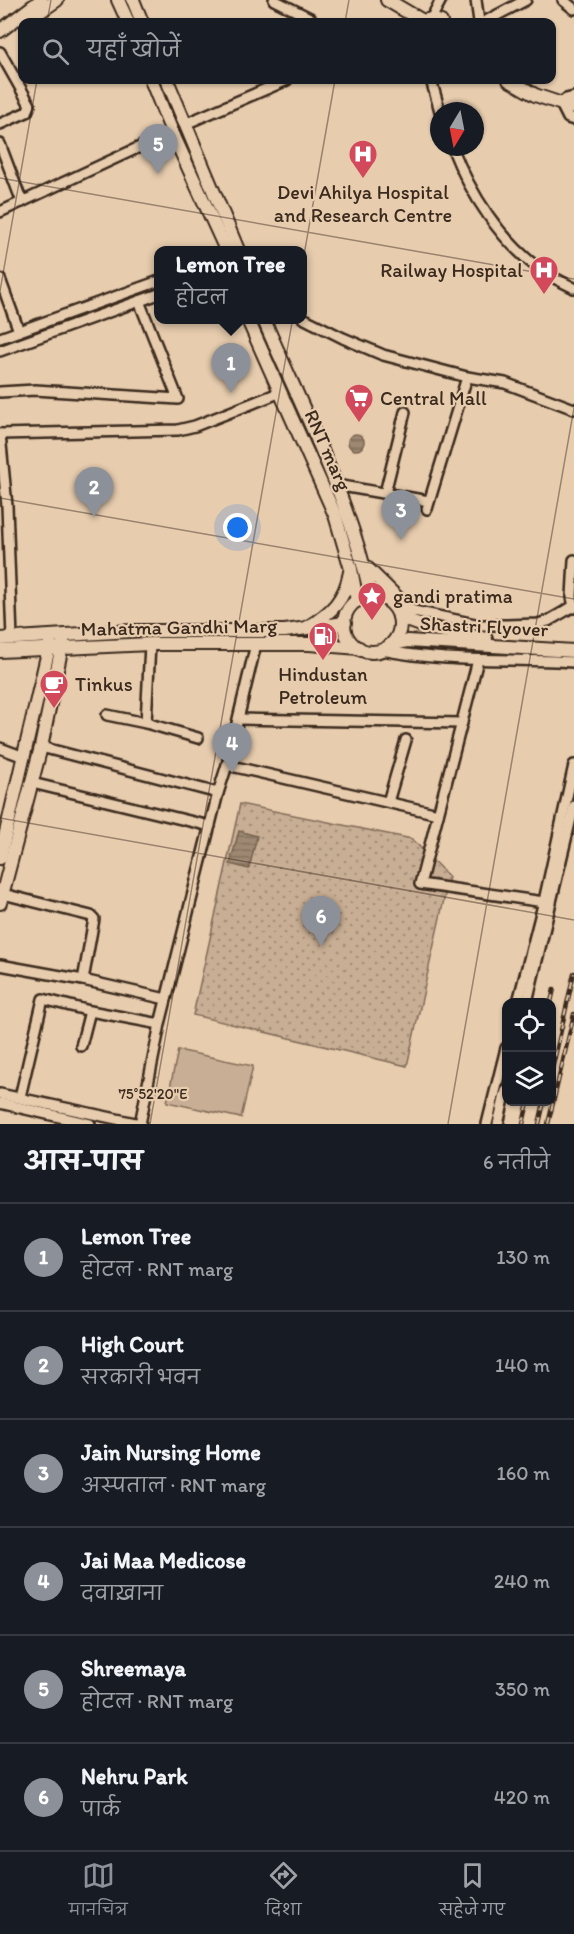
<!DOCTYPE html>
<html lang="hi">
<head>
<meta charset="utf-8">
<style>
  body { margin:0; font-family:Itim,"Playpen Sans Deva",sans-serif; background:#242831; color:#f1f3f6 }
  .controls { position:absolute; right:18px; bottom:18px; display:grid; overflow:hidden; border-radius:12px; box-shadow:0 2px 4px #0004 }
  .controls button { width:54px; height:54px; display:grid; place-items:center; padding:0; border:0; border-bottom:2px solid #363941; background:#171b24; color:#f1f3f6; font:30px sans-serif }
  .compass { position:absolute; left:430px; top:102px; width:54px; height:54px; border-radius:50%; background:#171b24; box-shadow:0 2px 4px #0004; rotate:190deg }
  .you { position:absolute; left:238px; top:528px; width:21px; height:21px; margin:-15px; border:4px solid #fff; border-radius:50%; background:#1a73e8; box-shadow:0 0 0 9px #1a73e833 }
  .badge { display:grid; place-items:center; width:39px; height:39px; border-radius:50%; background:#8c9099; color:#fff; font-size:20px; font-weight:700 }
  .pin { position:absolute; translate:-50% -50px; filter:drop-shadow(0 2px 3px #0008) }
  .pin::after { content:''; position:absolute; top:32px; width:21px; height:18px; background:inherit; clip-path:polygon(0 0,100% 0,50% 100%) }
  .popup { position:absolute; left:154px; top:246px; width:153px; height:78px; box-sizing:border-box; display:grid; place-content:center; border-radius:12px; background:#171b24; filter:drop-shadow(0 2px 4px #0005); font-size:20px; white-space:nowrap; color:#9ea1a6 }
  .popup b { font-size:22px; color:#f1f3f6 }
  .popup::after { content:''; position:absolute; left:50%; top:100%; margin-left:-12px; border:12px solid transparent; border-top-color:#171b24 }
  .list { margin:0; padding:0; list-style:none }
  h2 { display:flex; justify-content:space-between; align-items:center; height:78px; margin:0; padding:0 24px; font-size:26px }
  h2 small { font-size:20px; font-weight:400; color:#9ea1a6 }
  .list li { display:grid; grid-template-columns:39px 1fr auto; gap:18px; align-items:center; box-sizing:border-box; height:108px; padding:0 24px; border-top:2px solid #363941 }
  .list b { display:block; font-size:22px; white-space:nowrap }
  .list p { margin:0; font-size:20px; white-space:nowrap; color:#9ea1a6 }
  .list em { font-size:20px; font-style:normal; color:#9ea1a6 }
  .icon { flex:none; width:33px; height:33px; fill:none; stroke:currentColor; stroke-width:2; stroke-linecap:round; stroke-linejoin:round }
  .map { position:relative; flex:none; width:574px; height:1124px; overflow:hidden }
  .search { position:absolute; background:#171b24; box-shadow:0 2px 4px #0004; left:18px; right:18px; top:18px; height:66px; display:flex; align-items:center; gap:15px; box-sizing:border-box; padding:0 21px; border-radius:12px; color:#9ea1a6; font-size:22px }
  .sheet { height:726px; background:#171b24 }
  nav { display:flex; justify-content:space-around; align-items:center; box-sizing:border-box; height:84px; border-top:2px solid #363941; background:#171b24; font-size:16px; color:#9ea1a6 }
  nav a { display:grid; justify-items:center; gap:3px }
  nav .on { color:#8c9099 }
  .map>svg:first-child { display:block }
  .park { fill:url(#park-dots); stroke:#826c59; stroke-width:1.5 }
  .pitch { fill:#c8ae94; stroke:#826c59; stroke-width:1.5 }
  .water { fill:url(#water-rules); stroke:#766250; stroke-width:1.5 }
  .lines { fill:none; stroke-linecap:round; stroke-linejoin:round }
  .minor-casing { stroke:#3b2a1e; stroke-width:14 }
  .major-casing { stroke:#3b2a1e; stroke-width:16 }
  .minor { stroke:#e7ccae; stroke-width:9 }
  .major { stroke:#e7ccae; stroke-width:12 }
  .rail-casing { stroke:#3b2a1e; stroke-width:4.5 }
  .rail { stroke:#e7ccae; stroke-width:2; stroke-dasharray:7; stroke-linecap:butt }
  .ticks { fill:none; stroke:#3b2a1e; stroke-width:1.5; stroke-opacity:0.45 }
  .labels { text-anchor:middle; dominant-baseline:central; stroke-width:4.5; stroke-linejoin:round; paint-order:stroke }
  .poi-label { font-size:20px; fill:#3b2a1e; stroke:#e7ccae; text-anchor:start }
  .street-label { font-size:20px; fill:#3b2a1e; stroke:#e7ccae }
  .ticks-label { font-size:15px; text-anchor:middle; fill:#3b2a1e; stroke:#e7ccae; stroke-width:4.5; stroke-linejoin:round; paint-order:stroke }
</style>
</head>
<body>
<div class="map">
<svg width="574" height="1124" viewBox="0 0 574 1124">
  <defs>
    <pattern id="park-dots" width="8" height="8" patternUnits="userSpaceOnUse" patternTransform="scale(1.5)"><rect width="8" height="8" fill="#c8ae94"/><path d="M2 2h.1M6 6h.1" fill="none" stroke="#a48e78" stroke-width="1.8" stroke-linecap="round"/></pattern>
    <pattern id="water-rules" width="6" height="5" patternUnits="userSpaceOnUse" patternTransform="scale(1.5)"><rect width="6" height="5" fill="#9e8872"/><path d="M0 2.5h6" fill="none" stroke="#826f5d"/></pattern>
  </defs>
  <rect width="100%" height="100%" fill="#e7ccae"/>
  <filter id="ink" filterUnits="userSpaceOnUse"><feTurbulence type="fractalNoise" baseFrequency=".0167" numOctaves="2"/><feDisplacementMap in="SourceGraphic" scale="12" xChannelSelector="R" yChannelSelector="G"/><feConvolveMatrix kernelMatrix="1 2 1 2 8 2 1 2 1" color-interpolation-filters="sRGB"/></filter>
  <g filter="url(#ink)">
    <!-- park -->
    <path class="park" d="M240,804L412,839L449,877L407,1066L193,1015Z"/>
    <!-- pitch -->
    <path class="pitch" d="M178,1050L253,1066L241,1118L167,1102Z"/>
    <!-- water -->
    <g class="water">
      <circle cx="356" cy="442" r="8"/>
      <path d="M239,831L257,836L249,869L230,864Z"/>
    </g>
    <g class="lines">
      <!-- minor casing -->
      <g class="minor-casing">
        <g id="minor">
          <path d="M274,0L310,18L314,22"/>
          <path d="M476,0L479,22"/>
          <path d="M563,0L574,9"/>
          <path d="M431,19L441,0"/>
          <path d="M484,22L526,0"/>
          <path d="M0,52L30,105L27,112L0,124"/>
          <path d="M431,80L440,111"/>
          <path d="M574,97L566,99L561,104L568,118L574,120"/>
          <path d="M185,124L287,80"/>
          <path d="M0,144L22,202"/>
          <path d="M452,147C470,193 500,241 541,270C551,277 563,282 574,288"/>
          <path d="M0,212L172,132"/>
          <path d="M0,279L19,331"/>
          <path d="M303,318L343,338L383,355L467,377L505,383L574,409"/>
          <path d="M0,338L159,281"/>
          <path d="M0,351L159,294"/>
          <path d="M0,392L35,390L178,399L139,301"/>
          <path d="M0,434L178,430L195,426L281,392"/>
          <path d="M0,434L7,506L12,638"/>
          <path d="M336,485L429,501"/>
          <path d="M385,493L405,412"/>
          <path d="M427,509L467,377"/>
          <path d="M574,560L572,597L574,608"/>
          <path d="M395,607L480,625H506L538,624L548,621L574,606"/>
          <path d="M382,650C445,663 510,658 574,662"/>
          <path d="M478,660L420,884L551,903"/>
          <path d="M107,715L146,723L198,738"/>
          <path d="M239,719L462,723"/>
          <path d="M146,723L150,644"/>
          <path d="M41,747L218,793"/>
          <path d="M0,748L24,757"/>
          <path d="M227,765L438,814"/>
          <path d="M32,783L210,826"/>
          <path d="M388,802L406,740"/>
          <path d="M3,894L91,916L94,919L83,980"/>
          <path d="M0,965L83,980L166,999"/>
          <path d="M518,1002L544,901L574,765"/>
          <path d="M527,1002L574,806"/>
          <path d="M81,1046L90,1011"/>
          <path d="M0,1094L140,1124"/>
          <path d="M20,1097L43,999L90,1011L160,1024"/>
          <path d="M0,1103L90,1124"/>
          <path d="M140,1124L160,1024L218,793L227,765L256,644"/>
          <path d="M487,1124L506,1048"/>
          <path d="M498,1124L506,1091"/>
        </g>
      </g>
      <!-- major casing -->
      <g class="major-casing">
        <g id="major">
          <path d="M118,0L128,22"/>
          <path d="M133,0L142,22"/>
          <path d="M387,0L421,20"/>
          <path d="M25,22L57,0"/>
          <path d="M417,22L431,19L441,22"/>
          <path d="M0,31L41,0"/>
          <path d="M151,80L172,132L226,250"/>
          <path d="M167,80L238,250"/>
          <path d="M509,80L535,95L574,108"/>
          <path d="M248,320L335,515L351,569L357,601"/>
          <path d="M264,320C303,410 350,500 371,596"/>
          <path d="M365,566L411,611"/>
          <circle cx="372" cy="624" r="28"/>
          <path d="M399,617L429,628L486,639"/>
          <path d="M308,627C331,613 345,600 350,572"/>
          <path d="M0,639L131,631H285L345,623"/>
          <path d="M391,645L407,641L574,651"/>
          <path d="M0,651L150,644H309L359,648"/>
          <path d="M0,858L50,643"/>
          <path d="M0,903L41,747L63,641"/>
        </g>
      </g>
      <!-- minor -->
      <use href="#minor" class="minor"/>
      <!-- major -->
      <use href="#major" class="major"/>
      <!-- rail casing -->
      <g class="rail-casing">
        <g id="rail">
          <path d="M551,1002L554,989"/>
          <path d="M552,1070L574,973"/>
          <path d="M523,1124L528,1102"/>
          <path d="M539,1124L544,1102"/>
          <path d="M548,1124L574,1014"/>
        </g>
      </g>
      <!-- rail -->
      <use href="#rail" class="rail"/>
    </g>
  </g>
  <!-- ticks -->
  <path class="ticks" d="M47,22L51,0M345,22L349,0M0,178L574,279M0,291L37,80M0,498L574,599M0,818L574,920M150,1124L335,80M448,1124L574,408"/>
  <!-- icons -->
  <defs>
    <g id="hospital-pin" transform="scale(1.5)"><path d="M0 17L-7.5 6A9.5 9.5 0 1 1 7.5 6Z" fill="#d1495b" stroke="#e7ccae"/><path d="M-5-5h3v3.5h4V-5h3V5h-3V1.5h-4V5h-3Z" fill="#fff"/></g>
    <g id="supermarket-pin" transform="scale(1.5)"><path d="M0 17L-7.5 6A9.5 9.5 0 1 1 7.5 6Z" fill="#d1495b" stroke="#e7ccae"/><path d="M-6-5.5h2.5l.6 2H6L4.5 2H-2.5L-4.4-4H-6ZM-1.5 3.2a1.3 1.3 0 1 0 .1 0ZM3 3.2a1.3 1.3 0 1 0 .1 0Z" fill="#fff"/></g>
    <g id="sight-pin" transform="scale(1.5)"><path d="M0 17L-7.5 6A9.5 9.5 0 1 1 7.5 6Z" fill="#d1495b" stroke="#e7ccae"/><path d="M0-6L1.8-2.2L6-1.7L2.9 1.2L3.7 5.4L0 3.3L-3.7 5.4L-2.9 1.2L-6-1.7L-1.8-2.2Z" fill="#fff"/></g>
    <g id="fuel-pin" transform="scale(1.5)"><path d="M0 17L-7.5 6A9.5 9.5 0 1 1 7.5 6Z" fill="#d1495b" stroke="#e7ccae"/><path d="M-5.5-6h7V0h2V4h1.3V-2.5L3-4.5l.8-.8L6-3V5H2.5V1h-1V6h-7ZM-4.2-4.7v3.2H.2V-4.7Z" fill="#fff"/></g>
    <g id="cafe-pin" transform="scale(1.5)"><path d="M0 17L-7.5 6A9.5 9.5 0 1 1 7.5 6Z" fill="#d1495b" stroke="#e7ccae"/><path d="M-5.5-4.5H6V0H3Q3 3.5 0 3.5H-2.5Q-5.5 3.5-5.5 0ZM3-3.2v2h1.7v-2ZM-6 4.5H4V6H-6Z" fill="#fff"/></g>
  </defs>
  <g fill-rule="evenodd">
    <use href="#hospital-pin" x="363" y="154"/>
    <use href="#hospital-pin" x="544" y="270"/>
    <use href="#supermarket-pin" x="359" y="398"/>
    <use href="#sight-pin" x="372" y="596"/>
    <use href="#fuel-pin" x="323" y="636"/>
    <use href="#cafe-pin" x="54" y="684"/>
  </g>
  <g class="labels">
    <!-- poi labels -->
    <g class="poi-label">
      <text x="363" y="192" text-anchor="middle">Devi Ahilya Hospital<tspan x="363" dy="23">and Research Centre</tspan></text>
      <text x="523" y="270" text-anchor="end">Railway Hospital</text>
      <text x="380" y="398">Central Mall</text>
      <text x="393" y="596">gandi pratima</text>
      <text x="323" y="674" text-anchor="middle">Hindustan<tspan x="323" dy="23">Petroleum</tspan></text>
      <text x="75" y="684">Tinkus</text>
    </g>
    <!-- street labels -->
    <g class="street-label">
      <text transform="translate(328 450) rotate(66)">RNT marg</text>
      <text transform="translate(484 626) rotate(3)">Shastri Flyover</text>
      <text transform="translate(179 627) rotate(-1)">Mahatma Gandhi Marg</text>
    </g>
  </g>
  <g class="ticks-label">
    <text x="153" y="1099">75°52'20"E</text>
  </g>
</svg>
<div class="controls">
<button><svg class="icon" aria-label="locate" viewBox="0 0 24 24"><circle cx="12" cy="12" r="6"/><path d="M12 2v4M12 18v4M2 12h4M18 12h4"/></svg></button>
<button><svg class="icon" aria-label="layers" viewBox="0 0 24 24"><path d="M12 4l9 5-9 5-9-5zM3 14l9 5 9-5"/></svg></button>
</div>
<svg class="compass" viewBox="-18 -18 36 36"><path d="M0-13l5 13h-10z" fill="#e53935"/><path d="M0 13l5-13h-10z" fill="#9ea1a6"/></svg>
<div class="you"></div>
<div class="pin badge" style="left:231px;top:393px">1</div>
<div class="popup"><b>Lemon Tree</b>होटल</div>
<div class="pin badge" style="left:94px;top:517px">2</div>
<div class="pin badge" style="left:401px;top:540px">3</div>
<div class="pin badge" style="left:232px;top:773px">4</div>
<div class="pin badge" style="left:158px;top:174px">5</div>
<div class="pin badge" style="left:321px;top:946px">6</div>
<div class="search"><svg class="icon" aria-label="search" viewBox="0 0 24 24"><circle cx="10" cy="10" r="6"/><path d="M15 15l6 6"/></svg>यहाँ खोजें</div>
</div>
<section class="sheet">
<h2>आस-पास<small>6 नतीजे</small></h2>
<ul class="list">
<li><span class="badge">1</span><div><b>Lemon Tree</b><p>होटल · RNT marg</p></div><em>130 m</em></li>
<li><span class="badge">2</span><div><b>High Court</b><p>सरकारी भवन</p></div><em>140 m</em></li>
<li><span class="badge">3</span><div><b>Jain Nursing Home</b><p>अस्पताल · RNT marg</p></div><em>160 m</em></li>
<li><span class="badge">4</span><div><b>Jai Maa Medicose</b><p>दवाख़ाना</p></div><em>240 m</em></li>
<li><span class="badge">5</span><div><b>Shreemaya</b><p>होटल · RNT marg</p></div><em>350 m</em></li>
<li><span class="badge">6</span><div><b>Nehru Park</b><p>पार्क</p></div><em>420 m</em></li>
</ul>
</section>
<nav>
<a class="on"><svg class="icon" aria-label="map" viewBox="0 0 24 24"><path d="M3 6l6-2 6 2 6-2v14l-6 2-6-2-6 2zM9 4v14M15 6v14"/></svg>मानचित्र</a>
<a><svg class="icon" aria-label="directions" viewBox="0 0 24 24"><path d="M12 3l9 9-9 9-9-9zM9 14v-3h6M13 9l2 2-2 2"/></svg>दिशा</a>
<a><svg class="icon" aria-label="saved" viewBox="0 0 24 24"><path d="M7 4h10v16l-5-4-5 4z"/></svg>सहेजे गए</a>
</nav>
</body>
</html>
